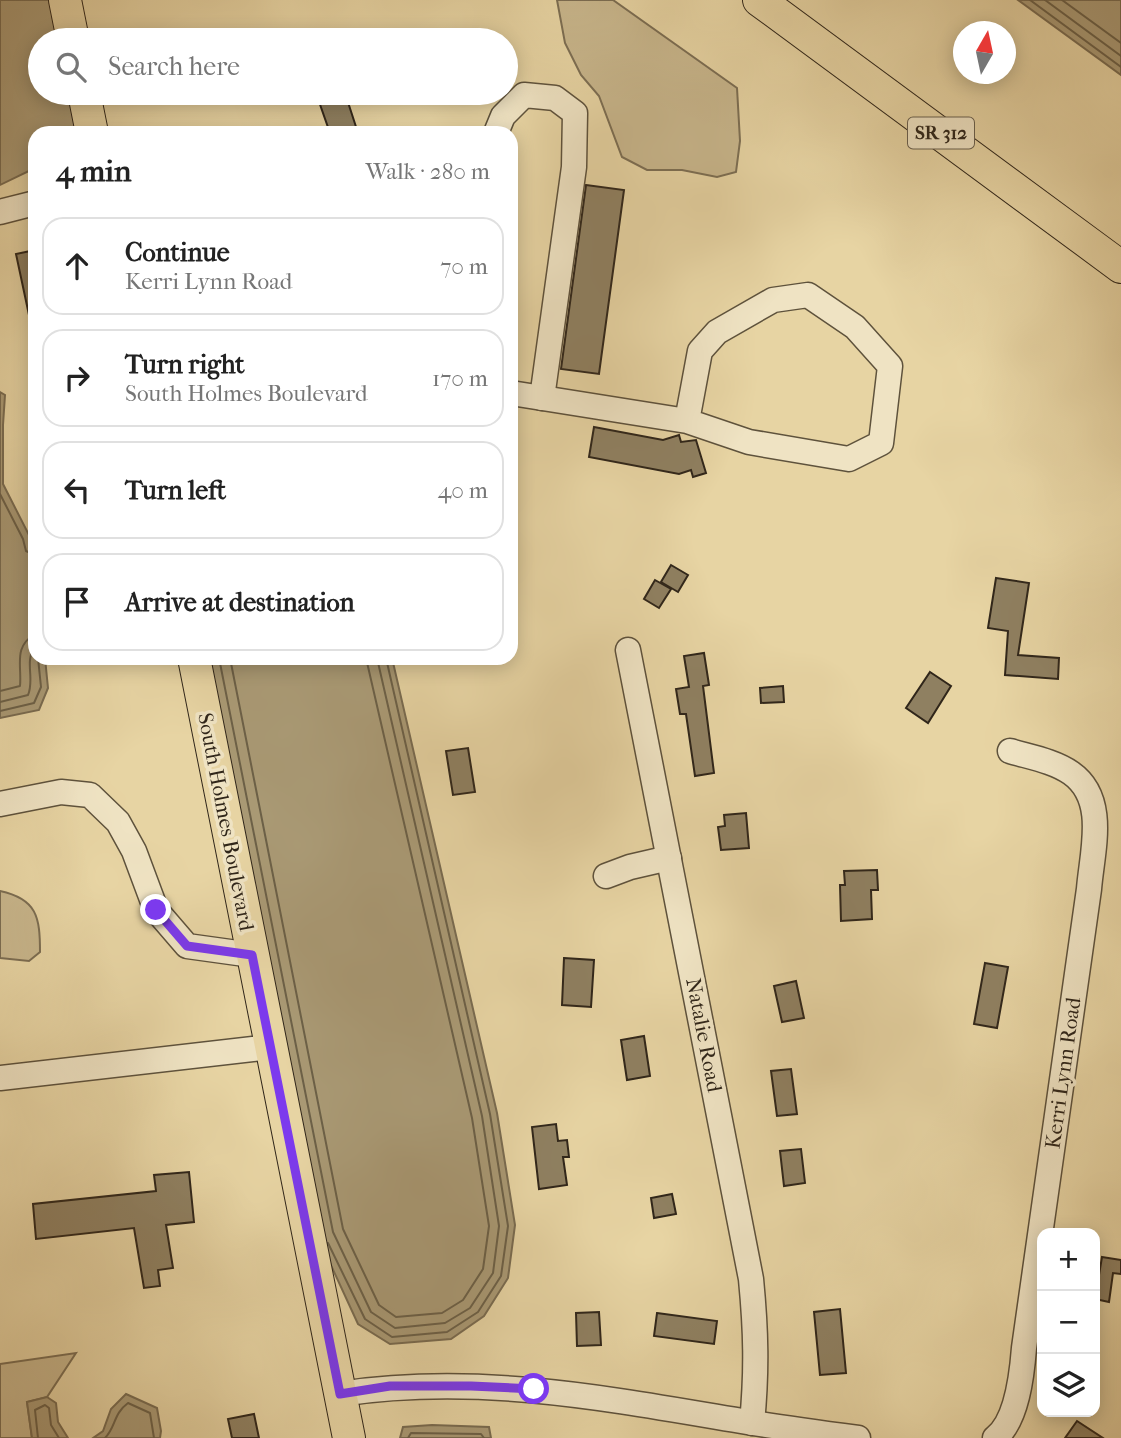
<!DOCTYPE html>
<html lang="en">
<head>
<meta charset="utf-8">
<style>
  body { margin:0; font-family:"IM FELL French Canon",serif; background:#f2f2f2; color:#222 }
  .controls { position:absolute; right:21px; bottom:21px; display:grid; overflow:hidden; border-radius:14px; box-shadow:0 4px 18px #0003 }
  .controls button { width:63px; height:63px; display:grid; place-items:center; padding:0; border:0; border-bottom:2px solid #e0e0e0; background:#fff; color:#222; font:35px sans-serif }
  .compass { position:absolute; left:953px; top:21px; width:63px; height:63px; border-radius:50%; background:#fff; box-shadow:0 4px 18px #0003; rotate:9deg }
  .stop { position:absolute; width:21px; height:21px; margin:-16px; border:5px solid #7c3aed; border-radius:50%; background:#fff }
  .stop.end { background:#7c3aed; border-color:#fff; box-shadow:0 2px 7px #0008 }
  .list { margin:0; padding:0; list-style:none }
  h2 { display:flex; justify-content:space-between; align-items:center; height:91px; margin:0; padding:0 28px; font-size:30px }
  h2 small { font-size:23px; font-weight:400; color:#767676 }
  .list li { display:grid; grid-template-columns:46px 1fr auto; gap:21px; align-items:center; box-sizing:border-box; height:98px; margin:0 14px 14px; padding:0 14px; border:2px solid #e0e0e0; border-radius:21px }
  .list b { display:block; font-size:26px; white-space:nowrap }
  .list p { margin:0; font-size:23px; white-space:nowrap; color:#767676 }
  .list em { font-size:23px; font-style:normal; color:#767676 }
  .icon { flex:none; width:38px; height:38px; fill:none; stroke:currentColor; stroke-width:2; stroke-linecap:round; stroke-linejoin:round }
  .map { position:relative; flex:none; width:1121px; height:1438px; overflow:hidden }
  .search { position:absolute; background:#fff; box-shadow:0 4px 18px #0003; left:28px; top:28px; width:490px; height:77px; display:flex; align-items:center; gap:18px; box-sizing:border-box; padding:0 24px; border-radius:38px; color:#767676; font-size:26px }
  .panel { position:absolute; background:#fff; box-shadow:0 4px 18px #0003; left:28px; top:126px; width:490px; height:539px; border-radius:21px }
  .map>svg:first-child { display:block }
  .green { fill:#c8b68c; stroke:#7c6e53; stroke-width:2 }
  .water { fill:#a99974; stroke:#796b50; stroke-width:2 }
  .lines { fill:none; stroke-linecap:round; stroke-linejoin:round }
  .shore { stroke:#6c6047; stroke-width:2 }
  .building { fill:#8f8061; stroke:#30261a; stroke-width:2 }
  .minor-casing { stroke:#5e523c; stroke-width:27 }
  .major-casing { stroke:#30261a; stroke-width:34 }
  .minor { stroke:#efe3c3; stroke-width:24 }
  .major { stroke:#e7d4a3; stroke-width:32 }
  .route { stroke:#7c3aed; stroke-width:9 }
  .labels { text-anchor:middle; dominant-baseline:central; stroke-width:7; stroke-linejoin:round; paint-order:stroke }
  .shield { fill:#efe3c3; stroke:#695f4d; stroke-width:2 }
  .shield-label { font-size:19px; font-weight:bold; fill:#30261a }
  .street-label { font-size:21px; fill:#30261a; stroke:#efe3c3 }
</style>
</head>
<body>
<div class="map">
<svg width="1121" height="1438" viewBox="0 0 1121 1438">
  <rect width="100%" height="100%" fill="#e7d4a3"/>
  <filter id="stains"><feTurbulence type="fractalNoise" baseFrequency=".00286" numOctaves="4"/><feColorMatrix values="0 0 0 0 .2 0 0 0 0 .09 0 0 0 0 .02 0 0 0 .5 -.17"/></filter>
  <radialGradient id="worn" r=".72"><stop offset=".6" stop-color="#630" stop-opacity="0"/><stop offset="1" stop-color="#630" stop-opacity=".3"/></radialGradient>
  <!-- green -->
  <g class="green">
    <path d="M557,0H613L737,88L740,141L736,172L717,177L682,170H647L622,157L599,96L581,75L565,43Z"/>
    <path d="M0,891C37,899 40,917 40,952L29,961L0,958Z"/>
    <path d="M76,1353L47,1397L27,1402L32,1438H0V1364Z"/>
  </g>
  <!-- water -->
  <g class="water">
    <path d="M0,0H56L64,40H40V93H75L77,133H35V168L0,185Z"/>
    <path d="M1018,0H1121V75Z"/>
    <path d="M0,392L5,395L3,425V484L30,537L35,576V658H45L48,688L39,710L0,718Z"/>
    <path d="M203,658H392L497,1113L515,1225L508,1278L484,1316L451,1339L390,1344L358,1324L318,1237Z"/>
    <path d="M126,1394L157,1408L161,1431L160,1438H93L103,1431L111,1409Z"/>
    <path d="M47,1397L56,1403L58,1422L68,1438H32L27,1402Z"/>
    <path d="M432,1425L489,1427L491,1438H400L403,1427Z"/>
  </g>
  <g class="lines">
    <!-- shore -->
    <g class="shore">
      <path d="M1030,0L1121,67"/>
      <path d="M1045,0L1121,56"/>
      <path d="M1062,0L1121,43"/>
      <path d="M0,494L23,539L26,551L35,555"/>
      <path d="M219,658L333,1232L371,1312L395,1328L445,1323L470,1308L493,1273L499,1226L482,1116L377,658"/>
      <path d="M230,658L343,1229L379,1305L396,1317L442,1313L463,1300L483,1269L489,1226L472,1118L366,658"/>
      <path d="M0,691L20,686C22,665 13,647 35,634"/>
      <path d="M0,702L28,695C35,679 24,661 35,647"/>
      <path d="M0,711L34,703L41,687L38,658"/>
      <path d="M328,1243L365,1319L392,1337L447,1332L478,1312L501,1276L508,1226L490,1114L386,658"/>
      <path d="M38,1438L35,1410L45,1405L49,1408L51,1425L59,1438"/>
      <path d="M105,1438C116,1427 113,1414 128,1403L150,1413L154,1438"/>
      <path d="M408,1438L411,1433L481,1434L484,1438"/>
    </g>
  </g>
  <!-- building -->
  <g class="building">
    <path d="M316,93H345L358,133H330Z"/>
    <path d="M586,185L624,190L599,374L561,369Z"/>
    <path d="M35,250V314L29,315L16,254Z"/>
    <path d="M594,427L663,440L679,435L681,442L696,440L706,473L693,477L691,470L679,474L589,457Z"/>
    <path d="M671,565L688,575L678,592L661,582Z"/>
    <path d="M996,578L1029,583L1018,655L1059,658L1058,679L1005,675L1008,631L988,628Z"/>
    <path d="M655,580L671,589L659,608L644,599Z"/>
    <path d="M704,653L709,685L703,686L714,773L695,776L686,714H680L676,689L689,687L684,656Z"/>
    <path d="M930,672L951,686L928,723L906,708Z"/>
    <path d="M783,686L784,702L761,703L760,688Z"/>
    <path d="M468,748L475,792L453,795L446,751Z"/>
    <path d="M746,813L749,848L721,850L718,827L725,826L724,815Z"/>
    <path d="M877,870L878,890H871L872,919L841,921L840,885H845L844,871Z"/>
    <path d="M564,958L594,960L591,1007L562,1005Z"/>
    <path d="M985,963L1008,967L997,1028L974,1024Z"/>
    <path d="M796,981L804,1018L782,1022L774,986Z"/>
    <path d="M644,1036L650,1076L627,1080L621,1040Z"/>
    <path d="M791,1069L797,1114L777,1116L771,1071Z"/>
    <path d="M556,1124L558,1141L567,1140L569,1157H563L567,1185L539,1189L532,1127Z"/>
    <path d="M801,1149L805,1183L784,1186L780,1151Z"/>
    <path d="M189,1172L194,1222L166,1225L173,1268L158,1270L160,1286L144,1288L134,1228L36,1239L33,1204L156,1191L154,1175Z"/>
    <path d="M672,1194L676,1214L654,1218L651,1198Z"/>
    <path d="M1102,1257L1121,1260V1274L1113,1273L1109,1302L1095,1299Z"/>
    <path d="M840,1309L846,1373L820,1375L814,1312Z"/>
    <path d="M599,1312L601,1345L577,1346L576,1313Z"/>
    <path d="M657,1313L717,1321L714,1344L654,1336Z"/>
    <path d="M254,1414L259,1438H232L228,1419Z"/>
    <path d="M1077,1421L1103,1438H1065Z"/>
  </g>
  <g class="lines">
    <!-- minor casing -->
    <g class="minor-casing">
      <g id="minor">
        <path d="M496,133L503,116L524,95L555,98L575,113L574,167L542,398"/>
        <path d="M0,212L35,203"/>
        <path d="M511,393L687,421L749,442L849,459L881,443L890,366L855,327L808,295L773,300L717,332L700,351L687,421"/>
        <path d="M628,650L751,1279C756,1331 757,1370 752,1423"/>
        <path d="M0,804L61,792L90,795L118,822L134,851L156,910L187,946L252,955"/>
        <path d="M606,876L630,867L669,858"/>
        <path d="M0,1078L270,1047"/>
        <path d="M340,1394C479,1373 610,1399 747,1422C784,1428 821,1433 858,1438"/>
        <path d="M995,1438C1017,1421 1022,1374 1024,1348L1089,889C1092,851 1108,799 1071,773C1054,761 1030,757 1010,751"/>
      </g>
    </g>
    <!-- major casing -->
    <g class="major-casing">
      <g id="major">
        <path d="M65,0L73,40"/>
        <path d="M759,0L1121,267"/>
        <path d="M84,93L92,133"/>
        <path d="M194,658L349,1438"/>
      </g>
    </g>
    <!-- minor -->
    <use href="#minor" class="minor"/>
    <!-- major -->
    <use href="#major" class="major"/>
  </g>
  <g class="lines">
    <!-- route -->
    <path class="route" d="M156,910L187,946L252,955L340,1394L390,1386H471L534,1389"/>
  </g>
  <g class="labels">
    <!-- shield labels -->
    <rect class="shield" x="908" y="117.5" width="66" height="31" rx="5"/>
    <g class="shield-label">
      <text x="941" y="133">SR 312</text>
    </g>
    <!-- street labels -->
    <g class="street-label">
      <text transform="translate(226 822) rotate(79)">South Holmes Boulevard</text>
      <text transform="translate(704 1035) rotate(79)">Natalie Road</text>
      <text transform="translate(1063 1073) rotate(-82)">Kerri Lynn Road</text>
    </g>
  </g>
  <rect width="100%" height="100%" filter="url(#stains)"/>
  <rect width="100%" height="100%" fill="url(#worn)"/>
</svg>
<div class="controls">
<button>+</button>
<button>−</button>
<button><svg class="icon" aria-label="layers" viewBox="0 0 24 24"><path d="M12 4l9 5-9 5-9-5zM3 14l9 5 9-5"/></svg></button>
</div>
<svg class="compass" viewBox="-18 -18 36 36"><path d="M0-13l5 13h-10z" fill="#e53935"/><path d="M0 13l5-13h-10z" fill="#767676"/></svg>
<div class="stop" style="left:534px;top:1389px"></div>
<div class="stop end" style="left:156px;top:910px"></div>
<div class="search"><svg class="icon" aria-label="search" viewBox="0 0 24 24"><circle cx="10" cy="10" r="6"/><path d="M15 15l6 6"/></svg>Search here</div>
<section class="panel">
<h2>4 min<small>Walk · 280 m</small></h2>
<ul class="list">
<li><svg class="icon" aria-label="ahead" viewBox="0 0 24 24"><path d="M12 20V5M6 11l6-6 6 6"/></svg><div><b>Continue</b><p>Kerri Lynn Road</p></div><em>70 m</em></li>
<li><svg class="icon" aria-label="right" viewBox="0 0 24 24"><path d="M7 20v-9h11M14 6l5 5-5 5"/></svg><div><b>Turn right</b><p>South Holmes Boulevard</p></div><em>170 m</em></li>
<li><svg class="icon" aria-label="left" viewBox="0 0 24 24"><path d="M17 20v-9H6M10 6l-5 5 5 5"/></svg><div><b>Turn left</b></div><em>40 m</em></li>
<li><svg class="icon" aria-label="arrive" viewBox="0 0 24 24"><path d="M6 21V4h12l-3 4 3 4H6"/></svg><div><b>Arrive at destination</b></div></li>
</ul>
</section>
</div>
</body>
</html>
